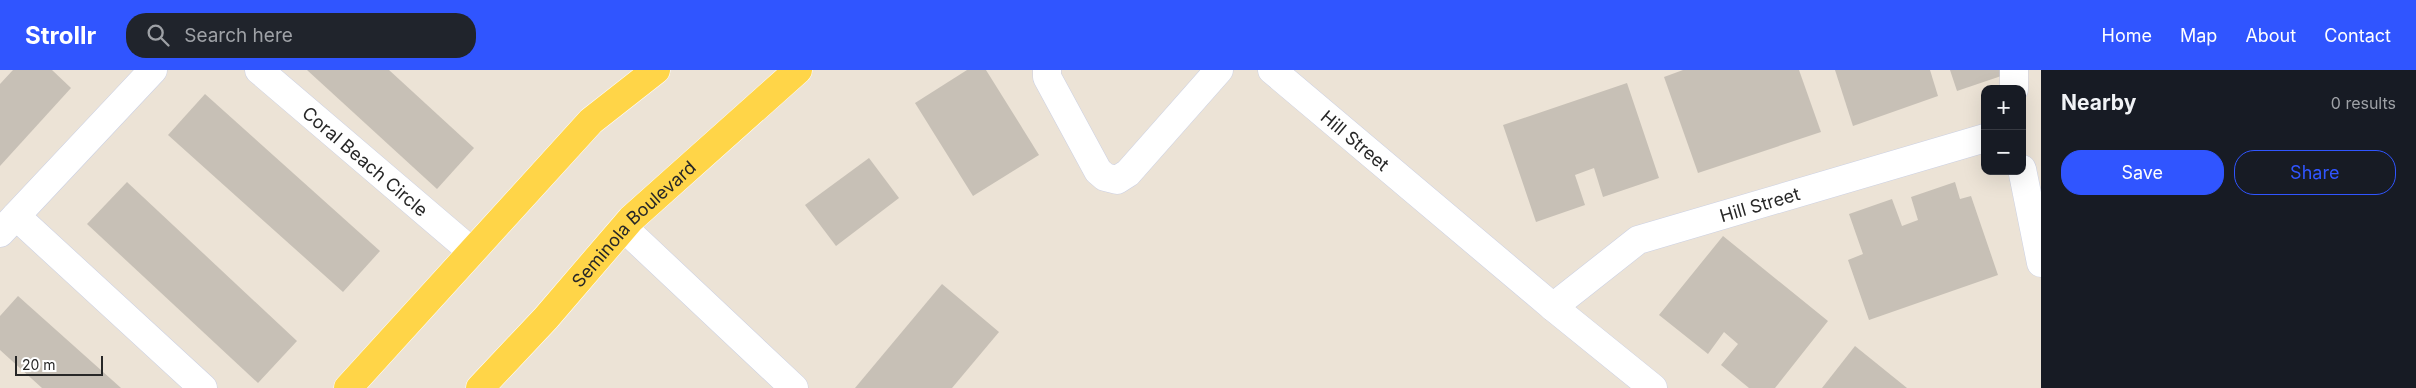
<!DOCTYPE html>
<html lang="en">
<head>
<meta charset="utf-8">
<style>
  body { margin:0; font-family:Inter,sans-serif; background:#20242c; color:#f1f3f6 }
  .controls { position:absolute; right:15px; top:15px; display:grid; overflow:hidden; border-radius:10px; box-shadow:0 5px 20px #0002 }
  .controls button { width:45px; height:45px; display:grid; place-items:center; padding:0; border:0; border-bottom:1px solid #363941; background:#171b24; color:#f1f3f6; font:25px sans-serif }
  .scale { position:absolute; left:15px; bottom:12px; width:88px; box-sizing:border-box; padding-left:5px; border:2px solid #272727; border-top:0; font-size:14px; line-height:18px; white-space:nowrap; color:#272727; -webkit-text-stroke:4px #fff; paint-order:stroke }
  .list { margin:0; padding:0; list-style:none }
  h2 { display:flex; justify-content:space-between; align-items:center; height:65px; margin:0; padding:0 20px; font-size:21px }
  h2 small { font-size:16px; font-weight:400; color:#9ea1a6 }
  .actions { display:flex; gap:10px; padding:15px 20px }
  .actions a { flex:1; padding:11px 0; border:1px solid #3055ff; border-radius:20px; text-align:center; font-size:18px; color:#3055ff }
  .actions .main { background:#3055ff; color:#fff }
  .icon { flex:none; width:28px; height:28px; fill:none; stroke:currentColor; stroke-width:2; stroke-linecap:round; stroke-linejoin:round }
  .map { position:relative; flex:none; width:2041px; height:318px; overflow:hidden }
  header { display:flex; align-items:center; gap:30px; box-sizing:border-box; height:70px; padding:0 25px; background:#3055ff; color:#fff }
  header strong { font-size:24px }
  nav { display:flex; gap:28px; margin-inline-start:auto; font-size:18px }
  .search { width:350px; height:45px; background:#20242c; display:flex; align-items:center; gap:12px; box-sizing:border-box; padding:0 18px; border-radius:20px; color:#9ea1a6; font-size:19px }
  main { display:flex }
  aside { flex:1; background:#171b24 }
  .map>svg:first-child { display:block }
  .building { fill:#c7c0b6 }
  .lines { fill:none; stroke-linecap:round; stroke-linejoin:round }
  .minor-casing { stroke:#cbd0e3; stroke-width:29 }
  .major-casing { stroke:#fff; stroke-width:29 }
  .minor { stroke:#fff; stroke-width:28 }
  .major { stroke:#ffd548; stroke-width:28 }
  .labels { text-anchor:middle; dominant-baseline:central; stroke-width:4; stroke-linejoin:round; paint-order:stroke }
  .street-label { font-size:18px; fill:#272727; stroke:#fff }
</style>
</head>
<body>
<header>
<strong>Strollr</strong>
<div class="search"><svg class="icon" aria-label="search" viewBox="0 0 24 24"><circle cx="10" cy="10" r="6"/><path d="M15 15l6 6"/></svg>Search here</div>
<nav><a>Home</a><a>Map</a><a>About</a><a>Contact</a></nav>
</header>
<main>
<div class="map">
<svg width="2041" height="318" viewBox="0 0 2041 318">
  <rect width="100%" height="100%" fill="#ece3d6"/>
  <!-- building -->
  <g class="building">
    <path d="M13,0H52L71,18L0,96V14Z"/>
    <path d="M307,0H389L474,78L437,119Z"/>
    <path d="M967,0H986L1039,85L973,126L915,33Z"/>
    <path d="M1683,0H1799L1821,62L1698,103L1664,7Z"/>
    <path d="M1835,0H1930L1938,26L1853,56Z"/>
    <path d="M1950,0H2012L2013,2L1957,21Z"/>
    <path d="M1627,13L1659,108L1603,127L1594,98L1575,105L1585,135L1536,152L1503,55Z"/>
    <path d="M205,24L380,181L343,222L168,65Z"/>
    <path d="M869,88L899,128L836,176L805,135Z"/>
    <path d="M127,112L297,271L258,313L87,154Z"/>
    <path d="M1955,112L1960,129L1971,126L1998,205L1869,250L1848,190L1863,184L1849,144L1892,129L1902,156L1918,150L1911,127Z"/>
    <path d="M1723,166L1828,251L1775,318H1749L1721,295L1738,274L1724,262L1708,284L1659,245Z"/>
    <path d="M942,214L999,262L952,318H855Z"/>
    <path d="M18,226L121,318H42L0,280V246Z"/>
    <path d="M1855,276L1907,318H1822Z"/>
  </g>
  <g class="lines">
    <!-- minor casing -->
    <g class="minor-casing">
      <g id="minor">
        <path id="s1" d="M259,0L471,181"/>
        <path d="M1047,0V7L1098,101L1105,107L1117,110L1128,103L1219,0"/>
        <path id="s2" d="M1272,0L1553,237L1653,318"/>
        <path d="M2014,0V19"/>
        <path d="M2022,99L2041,193"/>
        <path d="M16,146L203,318"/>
        <path d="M624,158L794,318"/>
        <path d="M0,163L153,0"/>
        <path id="s3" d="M1553,237L1638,170L1985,68"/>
      </g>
    </g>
    <!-- major casing -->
    <g class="major-casing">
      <g id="major">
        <path d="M348,318L591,51L656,0"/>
        <path id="s4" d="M480,318L546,248L631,149L798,0"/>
      </g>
    </g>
    <!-- minor -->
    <use href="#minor" class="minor"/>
    <!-- major -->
    <use href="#major" class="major"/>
  </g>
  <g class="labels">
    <!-- street labels -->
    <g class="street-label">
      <text stroke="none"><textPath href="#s2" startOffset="109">Hill Street</textPath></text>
      <text stroke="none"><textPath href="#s1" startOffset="140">Coral Beach Circle</textPath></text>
      <text stroke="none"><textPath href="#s3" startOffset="235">Hill Street</textPath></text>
      <text stroke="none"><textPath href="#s4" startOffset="225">Seminola Boulevard</textPath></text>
    </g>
  </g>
</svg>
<div class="controls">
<button>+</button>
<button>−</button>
</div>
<div class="scale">20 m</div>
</div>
<aside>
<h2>Nearby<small>0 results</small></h2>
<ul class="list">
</ul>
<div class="actions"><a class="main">Save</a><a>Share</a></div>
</aside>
</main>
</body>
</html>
